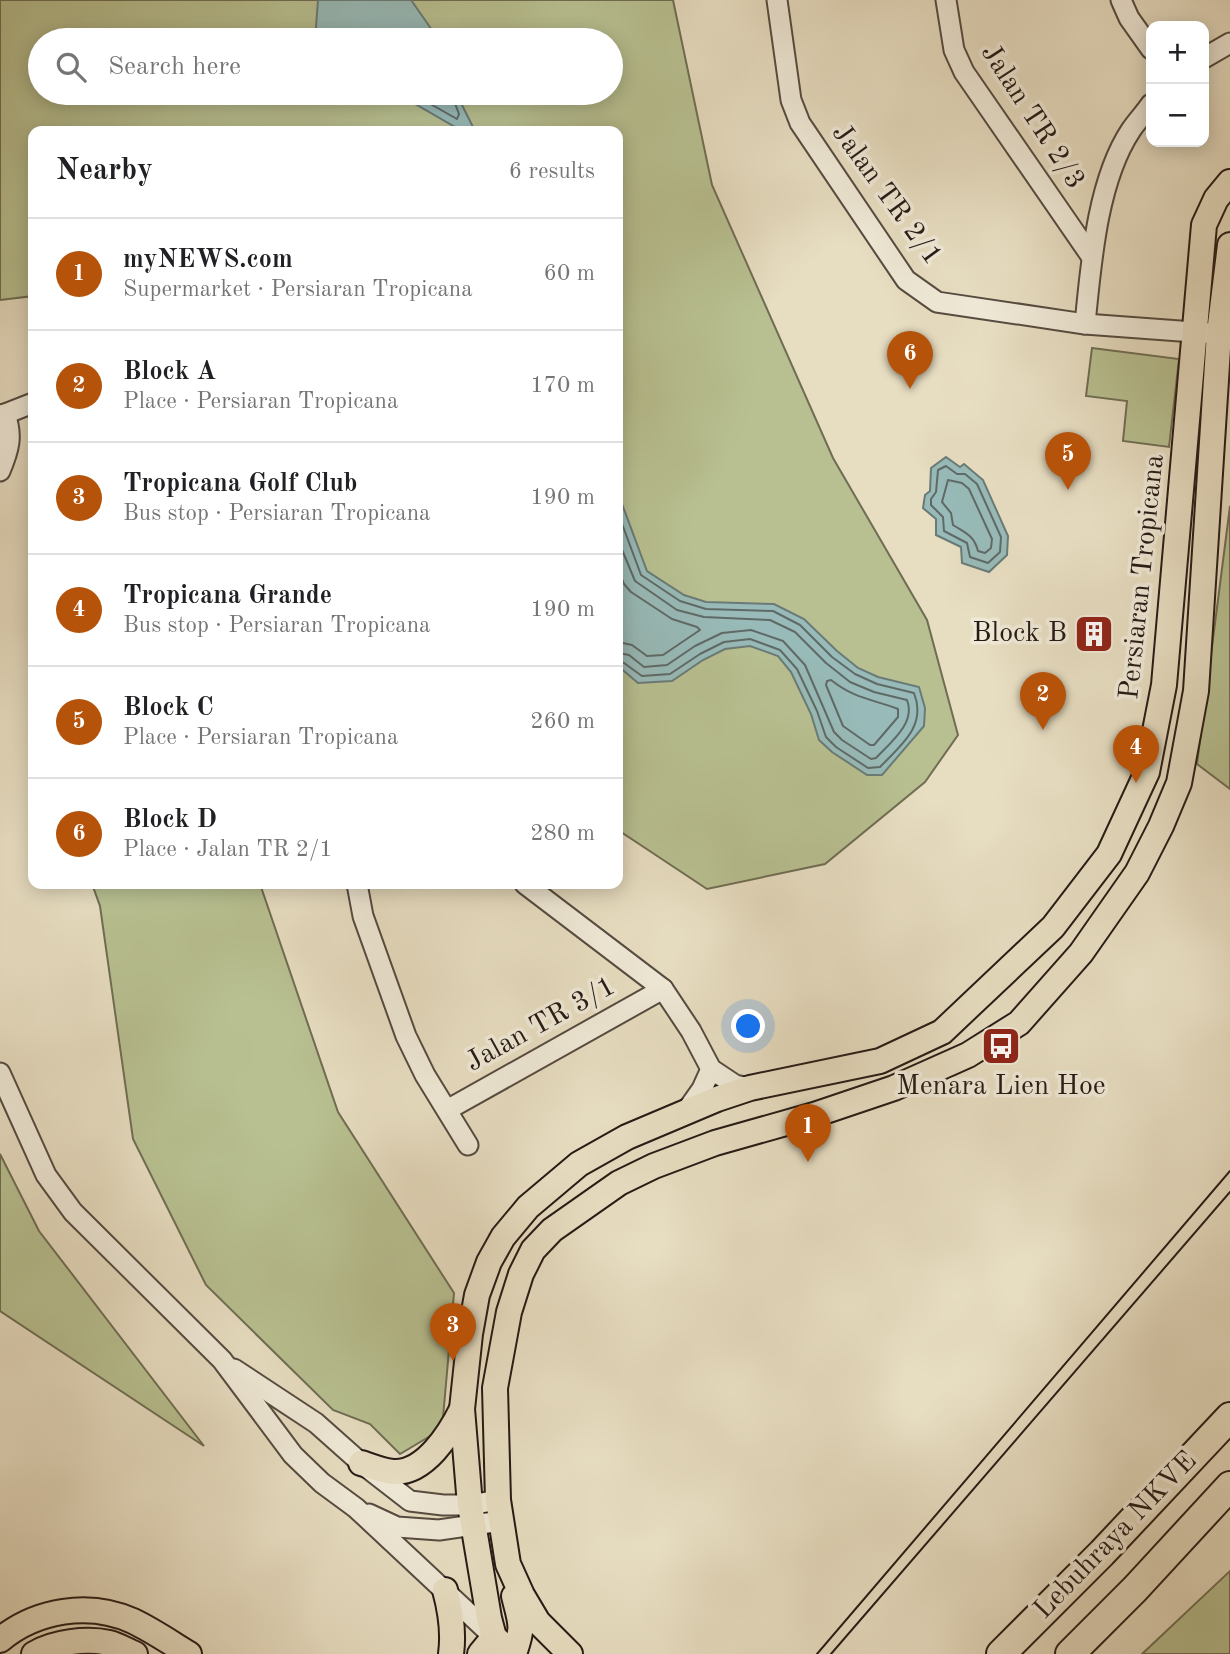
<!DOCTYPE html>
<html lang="en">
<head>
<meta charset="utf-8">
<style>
  body { margin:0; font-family:"Old Standard TT",serif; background:#f6f6f6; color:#202124 }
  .controls { position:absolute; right:21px; top:21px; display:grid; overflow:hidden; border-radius:14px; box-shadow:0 4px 18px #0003 }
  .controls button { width:63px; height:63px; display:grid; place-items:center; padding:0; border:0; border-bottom:2px solid #e0e0e0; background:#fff; color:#202124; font:35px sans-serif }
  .you { position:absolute; left:749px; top:1027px; width:24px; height:24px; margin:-18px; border:5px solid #fff; border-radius:50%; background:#1a73e8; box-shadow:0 0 0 10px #1a73e833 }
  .badge { display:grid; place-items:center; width:46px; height:46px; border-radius:50%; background:#b45309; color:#fff; font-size:23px; font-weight:700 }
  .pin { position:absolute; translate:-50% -58px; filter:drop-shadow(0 2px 4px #0008) }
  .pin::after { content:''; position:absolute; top:37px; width:24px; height:21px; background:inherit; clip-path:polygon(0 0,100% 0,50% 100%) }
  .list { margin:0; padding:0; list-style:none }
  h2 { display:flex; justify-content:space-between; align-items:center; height:91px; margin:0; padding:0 28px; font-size:30px }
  h2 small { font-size:23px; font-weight:400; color:#757577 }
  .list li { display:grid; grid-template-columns:46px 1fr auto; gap:21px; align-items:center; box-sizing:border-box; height:112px; padding:0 28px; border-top:2px solid #e0e0e0 }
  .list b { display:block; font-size:26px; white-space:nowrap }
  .list p { margin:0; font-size:23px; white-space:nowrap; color:#757577 }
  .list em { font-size:23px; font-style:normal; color:#757577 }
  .icon { flex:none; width:38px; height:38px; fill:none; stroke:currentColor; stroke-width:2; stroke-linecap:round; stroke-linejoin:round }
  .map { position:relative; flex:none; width:1230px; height:1654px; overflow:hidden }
  .search { position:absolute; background:#fff; box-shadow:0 4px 18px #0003; left:28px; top:28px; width:595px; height:77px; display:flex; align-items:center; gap:18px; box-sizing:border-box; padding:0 24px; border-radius:38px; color:#757577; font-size:26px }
  .panel { position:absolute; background:#fff; box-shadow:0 4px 18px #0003; left:28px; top:126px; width:595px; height:763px; border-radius:14px }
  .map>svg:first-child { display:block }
  .green { fill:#b8c091; stroke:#6f6d53; stroke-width:2; fill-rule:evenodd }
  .water { fill:#98bbb9; stroke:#6a7b77; stroke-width:2 }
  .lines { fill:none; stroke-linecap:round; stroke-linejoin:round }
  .shore { stroke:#5f6a67; stroke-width:2 }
  .minor-casing { stroke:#564b40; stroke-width:23 }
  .major-casing { stroke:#261a15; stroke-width:28 }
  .highway-casing { stroke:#261a15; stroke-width:32 }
  .minor { stroke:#efe9d7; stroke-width:19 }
  .major { stroke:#e7ddc1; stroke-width:24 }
  .highway { stroke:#e7ddc1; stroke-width:28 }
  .tram { stroke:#261a15; stroke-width:2 }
  .labels { text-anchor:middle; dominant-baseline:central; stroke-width:7; stroke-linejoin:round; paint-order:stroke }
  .street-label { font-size:28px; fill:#261a15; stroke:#efe9d7 }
  .poi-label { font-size:28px; fill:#261a15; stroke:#efe9d7; text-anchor:end }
</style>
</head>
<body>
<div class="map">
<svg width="1230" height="1654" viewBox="0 0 1230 1654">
  <rect width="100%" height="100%" fill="#e7ddc1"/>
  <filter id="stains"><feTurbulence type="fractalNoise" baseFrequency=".00286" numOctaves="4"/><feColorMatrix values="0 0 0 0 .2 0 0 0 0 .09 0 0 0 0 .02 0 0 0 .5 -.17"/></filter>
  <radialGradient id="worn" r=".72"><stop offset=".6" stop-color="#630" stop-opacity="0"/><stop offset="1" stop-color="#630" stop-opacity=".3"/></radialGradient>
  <!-- green -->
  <g class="green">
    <path d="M0,0H673L712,185L833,458L927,620L958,735L925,782L825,864L707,889L618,830V131H33V296L0,300ZM40,40H611V93H40Z"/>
    <path d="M1092,348L1179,359L1169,447L1123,441L1127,401L1086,396Z"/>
    <path d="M1230,506V789L1197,764Z"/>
    <path d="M92,884H260L338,1112L454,1293L442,1429L400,1454L370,1424L333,1410L206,1285L133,1139L100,906Z"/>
    <path d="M0,1154L39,1231L204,1446L0,1311Z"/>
    <path d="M1230,1571V1654H1142Z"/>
  </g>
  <!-- water -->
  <g class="water">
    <path d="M318,0H411L439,40H315Z"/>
    <path d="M382,93H456L475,131H462L403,97Z"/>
    <path d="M946,457L960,467L964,464L983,480L1008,536L1007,555L989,572L962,563L961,547L936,535V519L923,508L925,495L930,491L931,468Z"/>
    <path d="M618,480L622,504L647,571L684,595L706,602L774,604L804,619L837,651L858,668L878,677L919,687L925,708L924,726L882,775H867L832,752L819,740L811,714L791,672L778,656L750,646L725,649L703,660L672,681L638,683L618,666Z"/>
  </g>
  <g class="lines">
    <!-- shore -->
    <g class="shore">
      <path d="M411,93L457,119L459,114L451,93"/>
      <path d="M946,466L957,474H965L977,484L1001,537L1000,552L988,563L970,557L967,543L944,531L943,517L931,505V499L936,492L938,470Z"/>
      <path d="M948,480L962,483L969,489L992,539L991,548L985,553L978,551C974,535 965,533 953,525L951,513L942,502Z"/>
      <path d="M618,513L641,575L680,601L706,609L773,611L800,625L832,657L855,674L877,684L914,693C927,726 901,745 880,767L868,768L836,747L826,737L817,711L797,669L780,650L750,639L724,642L700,654L670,674L642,676L624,663L618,661"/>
      <path d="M618,540L635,581L677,610L704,617L770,620L795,632L826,663L850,682L874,692L907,700C916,723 891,742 876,758L871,759L842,740L834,732L805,665L783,641L751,630L722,633L695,646L667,665L644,667L629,655L618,653"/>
      <path d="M618,569L624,584L631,592L672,619L697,627L700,630L663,655L647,656L632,645L618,642"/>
      <path d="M827,681L831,680C855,699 872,699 898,709V717L874,745H870L843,726L826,685Z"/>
    </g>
    <!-- minor casing -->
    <g class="minor-casing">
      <g id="minor">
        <path d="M777,0L791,100L800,123L906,280L937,302L1085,324L1207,333"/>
        <path d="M946,0L954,50L964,72L1091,256"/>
        <path d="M1121,0L1129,18L1151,49"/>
        <path d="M1204,58L1230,43"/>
        <path d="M1085,324C1091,264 1097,181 1131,130C1137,121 1145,113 1151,104"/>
        <path d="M5,414L33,403"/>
        <path d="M0,415L5,414C13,436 9,450 0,471"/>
        <path d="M357,884L363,916L406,1036L425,1075L468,1145"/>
        <path d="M525,884L663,989L691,1031L711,1069L735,1085L750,1088"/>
        <path d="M0,1073L46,1175L73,1212L222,1360L293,1455L322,1483L356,1508L494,1637"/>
        <path d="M447,1110L663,989"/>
        <path d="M685,1113L702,1089L711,1069"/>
        <path d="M234,1369L316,1423L361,1463L410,1501L443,1505H470L498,1500"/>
        <path d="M369,1514L397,1527L439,1530L501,1521"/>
      </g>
    </g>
    <!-- major casing -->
    <g class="major-casing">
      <g id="major">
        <path d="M361,1463C371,1466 382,1471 393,1472C425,1474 450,1433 462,1409"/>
        <path d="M445,1590C451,1612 454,1632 451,1654"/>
        <path d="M0,1640C36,1610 89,1601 133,1621C152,1630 171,1643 189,1654"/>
        <path d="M34,1654C53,1642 87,1638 109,1643C118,1645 127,1651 135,1654"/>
        <path d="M480,1654L494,1637"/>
        <path d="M513,1654L494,1637L489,1618L470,1505L462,1409L470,1334L477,1295L489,1262L503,1237L528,1207L579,1164L627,1137L717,1099L750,1088L880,1061L942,1032L1053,927L1109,854L1147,772L1164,685L1204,225L1216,199L1230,182"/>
        <path d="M514,1654C524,1625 521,1625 514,1596"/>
        <path d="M570,1654L538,1622L522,1595L508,1564L498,1500L495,1388L509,1312L521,1274L533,1250L552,1230L619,1183L654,1166L715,1143L814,1115L894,1088L968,1055L1019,1023L1081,953L1137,873L1161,826L1179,783L1196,691L1219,333L1230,245"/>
      </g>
    </g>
    <!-- highway casing -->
    <g class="highway-casing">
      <g id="highway">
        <path d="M1001,1654L1102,1553L1230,1417"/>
        <path d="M1070,1654L1135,1589L1230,1486"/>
      </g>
    </g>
    <!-- minor -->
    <use href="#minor" class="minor"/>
    <!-- major -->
    <use href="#major" class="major"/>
    <!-- highway -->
    <use href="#highway" class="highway"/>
    <!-- tram -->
    <g class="tram">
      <path d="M817,1654L1230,1171"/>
      <path d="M831,1654L1230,1192"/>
    </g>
  </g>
  <!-- icons -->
  <defs>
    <g id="building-square" transform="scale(2.0125)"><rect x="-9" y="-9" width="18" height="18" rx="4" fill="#8f2418" stroke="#efe9d7"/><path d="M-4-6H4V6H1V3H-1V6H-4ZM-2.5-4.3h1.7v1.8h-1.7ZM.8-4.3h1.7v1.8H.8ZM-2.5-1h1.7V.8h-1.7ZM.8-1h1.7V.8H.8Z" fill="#fff"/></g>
    <g id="bus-square" transform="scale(2.0125)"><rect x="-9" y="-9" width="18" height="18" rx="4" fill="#8f2418" stroke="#efe9d7"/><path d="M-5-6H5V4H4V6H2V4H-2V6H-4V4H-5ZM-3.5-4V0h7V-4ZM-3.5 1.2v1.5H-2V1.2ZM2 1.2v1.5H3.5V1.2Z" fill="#fff"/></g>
  </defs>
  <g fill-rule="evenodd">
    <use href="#building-square" x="1094" y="634"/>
    <use href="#bus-square" x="1001" y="1046"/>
  </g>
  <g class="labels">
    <!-- street labels -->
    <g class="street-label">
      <text transform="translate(1032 117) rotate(57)">Jalan TR 2/3</text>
      <text transform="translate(886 195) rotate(54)">Jalan TR 2/1</text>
      <text transform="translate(1143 577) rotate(-84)">Persiaran Tropicana</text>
      <text transform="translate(541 1025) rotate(-29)">Jalan TR 3/1</text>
      <text transform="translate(1116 1536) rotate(-46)">Lebuhraya NKVE</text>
    </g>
    <!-- poi labels -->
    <g class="poi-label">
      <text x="1067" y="634">Block B</text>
      <text x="1001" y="1087" text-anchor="middle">Menara Lien Hoe</text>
    </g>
  </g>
  <rect width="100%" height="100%" filter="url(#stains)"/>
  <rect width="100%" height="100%" fill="url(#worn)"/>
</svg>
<div class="controls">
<button>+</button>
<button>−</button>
</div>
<div class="you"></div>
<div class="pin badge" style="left:808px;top:1162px">1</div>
<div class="pin badge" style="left:1043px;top:730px">2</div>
<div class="pin badge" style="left:453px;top:1361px">3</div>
<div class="pin badge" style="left:1136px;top:783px">4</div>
<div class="pin badge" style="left:1068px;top:490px">5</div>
<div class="pin badge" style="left:910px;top:389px">6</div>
<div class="search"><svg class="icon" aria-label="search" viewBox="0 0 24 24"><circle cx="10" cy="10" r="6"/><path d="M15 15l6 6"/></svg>Search here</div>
<section class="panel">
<h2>Nearby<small>6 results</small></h2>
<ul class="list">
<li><span class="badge">1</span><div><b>myNEWS.com</b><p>Supermarket · Persiaran Tropicana</p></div><em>60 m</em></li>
<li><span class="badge">2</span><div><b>Block A</b><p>Place · Persiaran Tropicana</p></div><em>170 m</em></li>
<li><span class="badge">3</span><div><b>Tropicana Golf Club</b><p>Bus stop · Persiaran Tropicana</p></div><em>190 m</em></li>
<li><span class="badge">4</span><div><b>Tropicana Grande</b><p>Bus stop · Persiaran Tropicana</p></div><em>190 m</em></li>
<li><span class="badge">5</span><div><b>Block C</b><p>Place · Persiaran Tropicana</p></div><em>260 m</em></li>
<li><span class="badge">6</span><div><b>Block D</b><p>Place · Jalan TR 2/1</p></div><em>280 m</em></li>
</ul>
</section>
</div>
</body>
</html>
